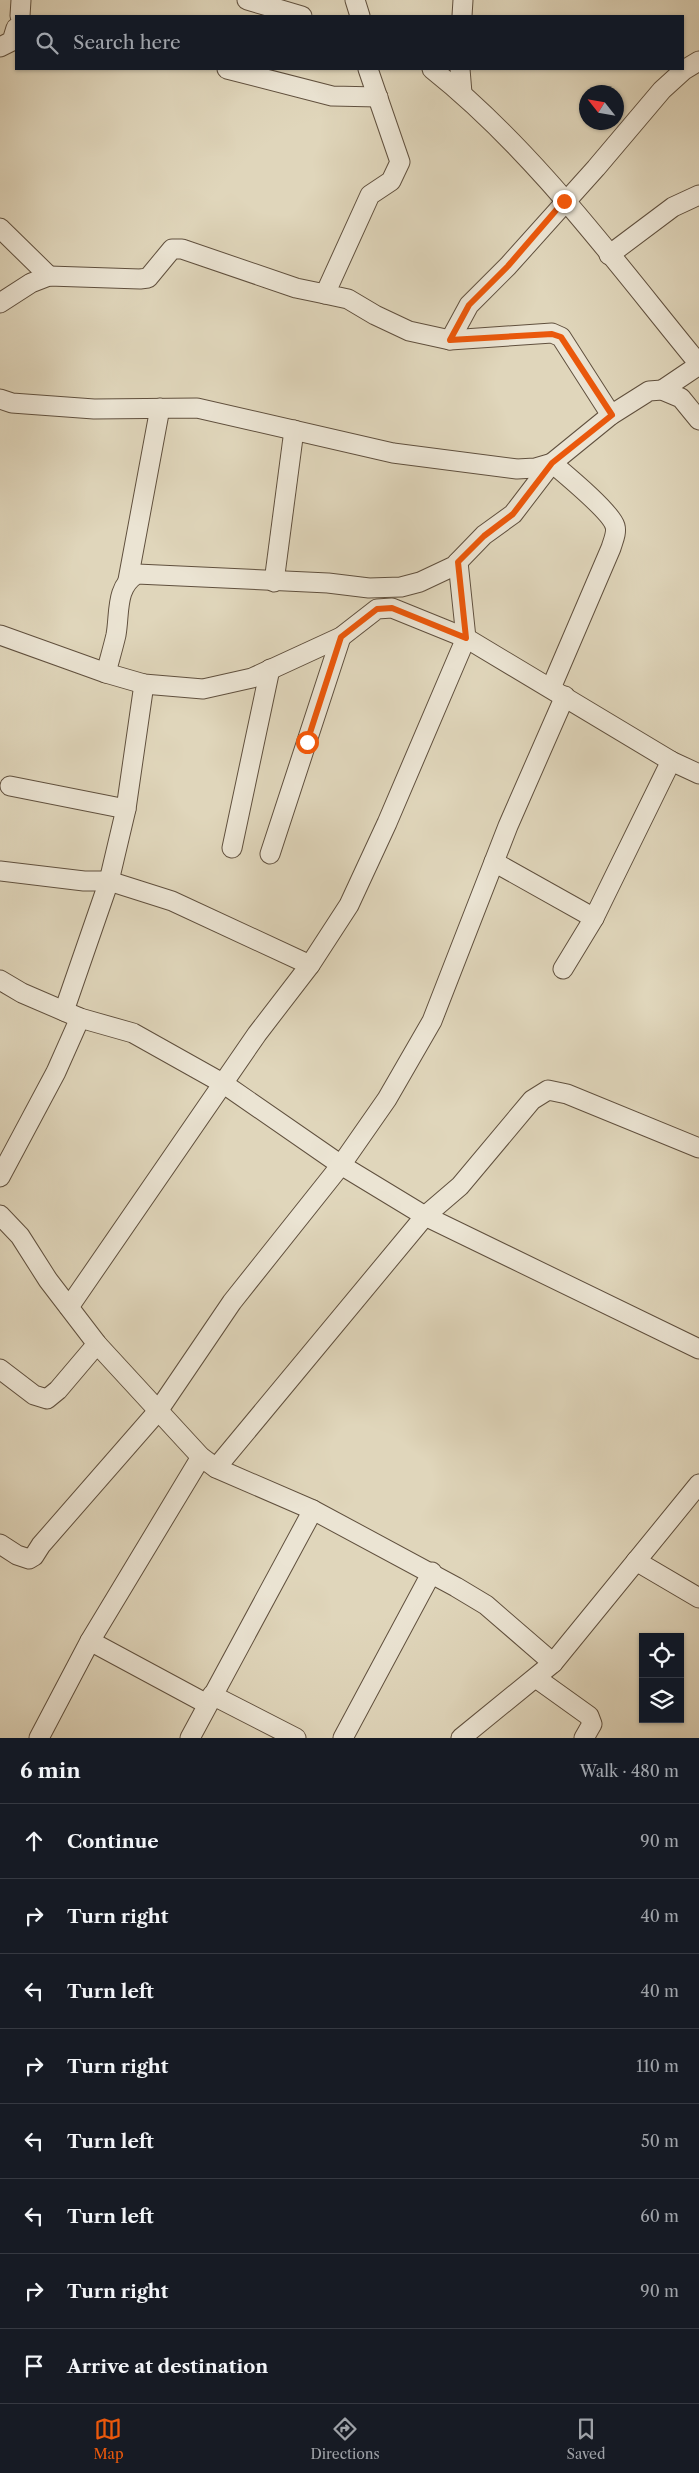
<!DOCTYPE html>
<html lang="en">
<head>
<meta charset="utf-8">
<style>
  body { margin:0; font-family:"Libre Caslon Text",serif; background:#242831; color:#f1f3f6 }
  .controls { position:absolute; right:15px; bottom:15px; display:grid; overflow:hidden; border-radius:0px; box-shadow:0 1px 4px #0004 }
  .controls button { width:45px; height:45px; display:grid; place-items:center; padding:0; border:0; border-bottom:1px solid #363941; background:#171b24; color:#f1f3f6; font:25px sans-serif }
  .compass { position:absolute; left:579px; top:85px; width:45px; height:45px; border-radius:50%; background:#171b24; box-shadow:0 1px 4px #0004; rotate:301deg }
  .stop { position:absolute; width:15px; height:15px; margin:-11px; border:4px solid #ea580c; border-radius:50%; background:#fff }
  .stop.end { background:#ea580c; border-color:#fff; box-shadow:0 1px 5px #0008 }
  .list { margin:0; padding:0; list-style:none }
  h2 { display:flex; justify-content:space-between; align-items:center; height:65px; margin:0; padding:0 20px; font-size:21px }
  h2 small { font-size:16px; font-weight:400; color:#9ea1a6 }
  .list li { display:grid; grid-template-columns:32px 1fr auto; gap:15px; align-items:center; box-sizing:border-box; height:75px; padding:0 20px; border-top:1px solid #363941 }
  .list b { display:block; font-size:19px; white-space:nowrap }
  .list em { font-size:16px; font-style:normal; color:#9ea1a6 }
  .icon { flex:none; width:28px; height:28px; fill:none; stroke:currentColor; stroke-width:2; stroke-linecap:round; stroke-linejoin:round }
  .map { position:relative; flex:none; width:699px; height:1738px; overflow:hidden }
  .search { position:absolute; background:#171b24; box-shadow:0 1px 4px #0004; left:15px; right:15px; top:15px; height:55px; display:flex; align-items:center; gap:12px; box-sizing:border-box; padding:0 18px; border-radius:0px; color:#9ea1a6; font-size:19px }
  .sheet { height:665px; background:#171b24 }
  nav { display:flex; justify-content:space-around; align-items:center; box-sizing:border-box; height:70px; border-top:1px solid #363941; background:#171b24; font-size:14px; color:#9ea1a6 }
  nav a { display:grid; justify-items:center; gap:2px }
  nav .on { color:#ea580c }
  .map>svg:first-child { display:block }
  .lines { fill:none; stroke-linecap:round; stroke-linejoin:round }
  .minor-casing { stroke:#60503e; stroke-width:21 }
  .minor { stroke:#ebe4d3; stroke-width:19 }
  .route { stroke:#ea580c; stroke-width:6 }
</style>
</head>
<body>
<div class="map">
<svg width="699" height="1738" viewBox="0 0 699 1738">
  <rect width="100%" height="100%" fill="#e0d6bb"/>
  <filter id="stains"><feTurbulence type="fractalNoise" baseFrequency=".004" numOctaves="4"/><feColorMatrix values="0 0 0 0 .2 0 0 0 0 .09 0 0 0 0 .02 0 0 0 .5 -.17"/></filter>
  <radialGradient id="worn" r=".72"><stop offset=".6" stop-color="#630" stop-opacity="0"/><stop offset="1" stop-color="#630" stop-opacity=".3"/></radialGradient>
  <g class="lines">
    <!-- minor casing -->
    <g class="minor-casing">
      <g id="minor">
        <path d="M247,0L302,16"/>
        <path d="M355,0L360,16"/>
        <path d="M20,16L21,0"/>
        <path d="M462,16L463,0"/>
        <path d="M0,47L12,41L16,28"/>
        <path d="M227,69L332,96L378,97"/>
        <path d="M368,69L400,162L391,181L370,195L325,294L348,299L375,315L409,331L450,340L552,333L561,337L611,415"/>
        <path d="M432,69C534,150 616,263 699,364"/>
        <path d="M460,69L462,93"/>
        <path d="M0,228L49,276"/>
        <path d="M609,255L673,207L699,195"/>
        <path d="M0,303L31,283L49,276L140,279L148,278L172,249H182L296,288L325,294"/>
        <path d="M450,340L469,305L508,266L596,168L662,90L684,70L699,61"/>
        <path d="M662,390L699,365"/>
        <path d="M0,399L12,403L94,409L197,408L393,453L517,469L535,468L552,463L611,415L649,391L662,390L681,398L699,420"/>
        <path d="M128,580L160,408"/>
        <path d="M274,582L294,430"/>
        <path d="M0,635L106,673L144,684L203,689L252,678L341,637L377,609L392,608L466,638L671,761L699,774"/>
        <path d="M106,673C109,661 113,648 116,635C120,613 115,587 137,574L328,583L369,588L401,587L420,582L454,566L484,535L513,514L552,463C565,474 611,512 615,526C617,533 613,541 611,548L551,688"/>
        <path d="M10,786L126,809"/>
        <path d="M232,848L270,669"/>
        <path d="M270,854L341,637"/>
        <path d="M494,862L594,918"/>
        <path d="M0,871L84,881H109L172,901L310,965"/>
        <path d="M563,969L594,918L671,761"/>
        <path d="M0,980L22,993L80,1018L133,1033L224,1084L341,1165L425,1216L699,1349"/>
        <path d="M64,1011L109,881L126,809L144,684"/>
        <path d="M0,1177L56,1072L80,1018"/>
        <path d="M0,1215L20,1236L48,1280L97,1344L201,1457L216,1468L313,1510L456,1587L486,1605L553,1663"/>
        <path d="M69,1307L257,1034L310,965L349,905L387,823L466,638L458,562"/>
        <path d="M0,1369L34,1395L47,1399L58,1390L97,1344"/>
        <path d="M216,1468L425,1216L460,1186L532,1100L548,1090L567,1094L699,1148"/>
        <path d="M0,1544L17,1555L29,1559L34,1556L41,1545L158,1411L232,1302L341,1165L387,1099L432,1021L508,826L565,696"/>
        <path d="M636,1561L699,1598"/>
        <path d="M90,1641L207,1704"/>
        <path d="M536,1678L589,1716L592,1724L584,1738"/>
        <path d="M212,1695L296,1738"/>
        <path d="M39,1738L90,1641L201,1457"/>
        <path d="M190,1738L313,1510"/>
        <path d="M343,1738L432,1572"/>
        <path d="M461,1738L553,1663L699,1484"/>
      </g>
    </g>
    <!-- minor -->
    <use href="#minor" class="minor"/>
  </g>
  <g class="lines">
    <!-- route -->
    <path class="route" d="M307,742L341,637L377,609L392,608L466,638L458,562L484,536L513,514L552,463L612,415L561,337L552,334L450,340L469,305L508,266L564,201"/>
  </g>
  <rect width="100%" height="100%" filter="url(#stains)"/>
  <rect width="100%" height="100%" fill="url(#worn)"/>
</svg>
<div class="controls">
<button><svg class="icon" aria-label="locate" viewBox="0 0 24 24"><circle cx="12" cy="12" r="6"/><path d="M12 2v4M12 18v4M2 12h4M18 12h4"/></svg></button>
<button><svg class="icon" aria-label="layers" viewBox="0 0 24 24"><path d="M12 4l9 5-9 5-9-5zM3 14l9 5 9-5"/></svg></button>
</div>
<svg class="compass" viewBox="-18 -18 36 36"><path d="M0-13l5 13h-10z" fill="#e53935"/><path d="M0 13l5-13h-10z" fill="#9ea1a6"/></svg>
<div class="stop" style="left:307px;top:742px"></div>
<div class="stop end" style="left:564px;top:201px"></div>
<div class="search"><svg class="icon" aria-label="search" viewBox="0 0 24 24"><circle cx="10" cy="10" r="6"/><path d="M15 15l6 6"/></svg>Search here</div>
</div>
<section class="sheet">
<h2>6 min<small>Walk · 480 m</small></h2>
<ul class="list">
<li><svg class="icon" aria-label="ahead" viewBox="0 0 24 24"><path d="M12 20V5M6 11l6-6 6 6"/></svg><div><b>Continue</b></div><em>90 m</em></li>
<li><svg class="icon" aria-label="right" viewBox="0 0 24 24"><path d="M7 20v-9h11M14 6l5 5-5 5"/></svg><div><b>Turn right</b></div><em>40 m</em></li>
<li><svg class="icon" aria-label="left" viewBox="0 0 24 24"><path d="M17 20v-9H6M10 6l-5 5 5 5"/></svg><div><b>Turn left</b></div><em>40 m</em></li>
<li><svg class="icon" aria-label="right" viewBox="0 0 24 24"><path d="M7 20v-9h11M14 6l5 5-5 5"/></svg><div><b>Turn right</b></div><em>110 m</em></li>
<li><svg class="icon" aria-label="left" viewBox="0 0 24 24"><path d="M17 20v-9H6M10 6l-5 5 5 5"/></svg><div><b>Turn left</b></div><em>50 m</em></li>
<li><svg class="icon" aria-label="left" viewBox="0 0 24 24"><path d="M17 20v-9H6M10 6l-5 5 5 5"/></svg><div><b>Turn left</b></div><em>60 m</em></li>
<li><svg class="icon" aria-label="right" viewBox="0 0 24 24"><path d="M7 20v-9h11M14 6l5 5-5 5"/></svg><div><b>Turn right</b></div><em>90 m</em></li>
<li><svg class="icon" aria-label="arrive" viewBox="0 0 24 24"><path d="M6 21V4h12l-3 4 3 4H6"/></svg><div><b>Arrive at destination</b></div></li>
</ul>
</section>
<nav>
<a class="on"><svg class="icon" aria-label="map" viewBox="0 0 24 24"><path d="M3 6l6-2 6 2 6-2v14l-6 2-6-2-6 2zM9 4v14M15 6v14"/></svg>Map</a>
<a><svg class="icon" aria-label="directions" viewBox="0 0 24 24"><path d="M12 3l9 9-9 9-9-9zM9 14v-3h6M13 9l2 2-2 2"/></svg>Directions</a>
<a><svg class="icon" aria-label="saved" viewBox="0 0 24 24"><path d="M7 4h10v16l-5-4-5 4z"/></svg>Saved</a>
</nav>
</body>
</html>
